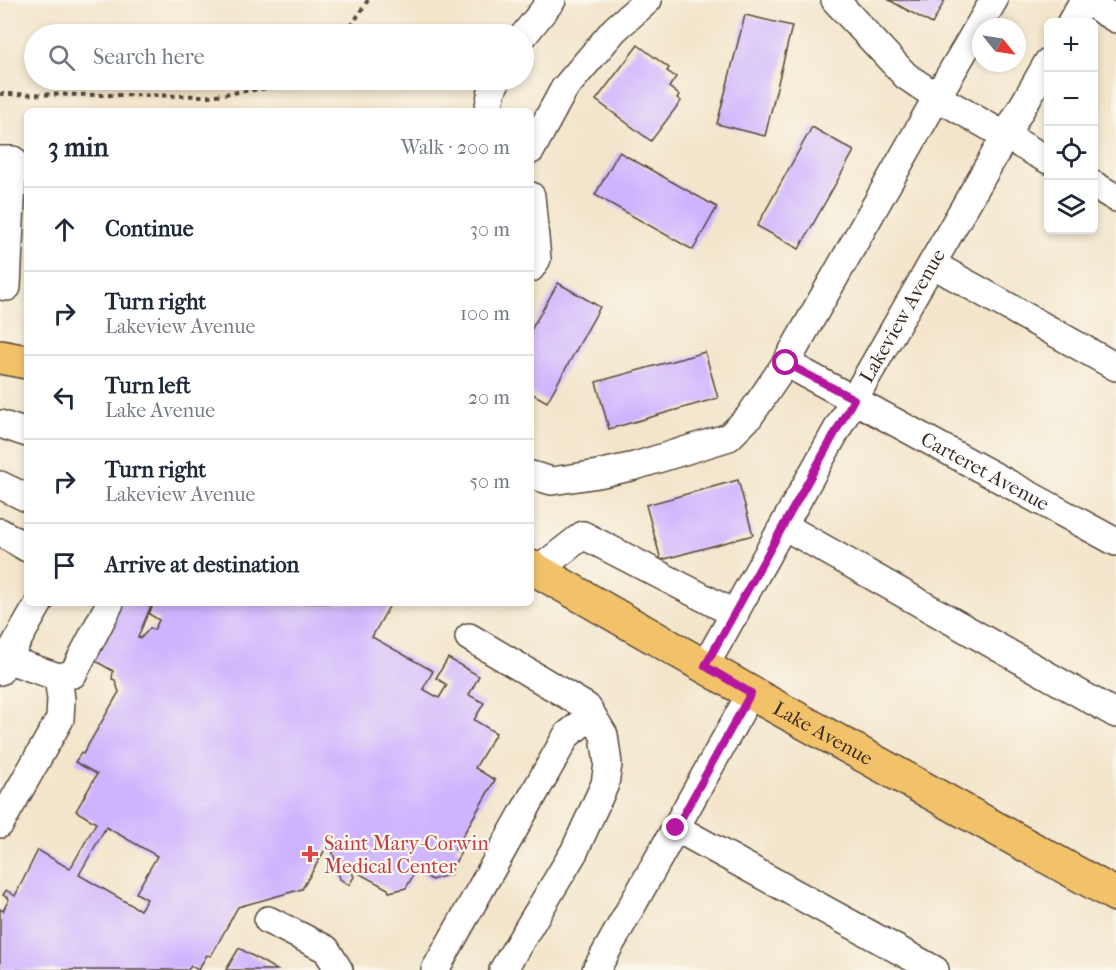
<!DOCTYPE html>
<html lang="en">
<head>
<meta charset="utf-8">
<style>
  body { margin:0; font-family:"IM FELL French Canon",serif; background:#f6f6f7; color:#1f2937 }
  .controls { position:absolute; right:18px; top:18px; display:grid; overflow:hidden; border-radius:9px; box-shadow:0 3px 9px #0003 }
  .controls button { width:54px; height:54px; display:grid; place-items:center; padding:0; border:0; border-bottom:2px solid #e0e1e3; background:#fff; color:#1f2937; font:30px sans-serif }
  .compass { position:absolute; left:972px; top:18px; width:54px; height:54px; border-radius:50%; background:#fff; box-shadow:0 3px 9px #0003; rotate:120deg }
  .stop { position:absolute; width:18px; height:18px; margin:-14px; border:4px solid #b5179e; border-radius:50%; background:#fff }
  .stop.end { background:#b5179e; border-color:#fff; box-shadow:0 2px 6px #0008 }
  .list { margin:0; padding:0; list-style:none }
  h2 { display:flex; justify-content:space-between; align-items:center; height:78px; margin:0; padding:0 24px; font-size:26px }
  h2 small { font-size:20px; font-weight:400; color:#747a83 }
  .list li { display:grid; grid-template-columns:39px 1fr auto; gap:18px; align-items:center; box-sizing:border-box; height:84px; padding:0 24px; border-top:2px solid #e0e1e3 }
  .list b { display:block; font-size:22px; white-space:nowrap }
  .list p { margin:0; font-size:20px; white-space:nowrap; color:#747a83 }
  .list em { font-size:20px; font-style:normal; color:#747a83 }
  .icon { flex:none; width:33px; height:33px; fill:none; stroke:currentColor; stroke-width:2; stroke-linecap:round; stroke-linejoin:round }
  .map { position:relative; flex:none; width:1116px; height:970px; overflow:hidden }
  .search { position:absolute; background:#fff; box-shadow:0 3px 9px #0003; left:24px; top:24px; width:510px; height:66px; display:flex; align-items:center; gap:15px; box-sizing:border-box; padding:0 21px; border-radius:33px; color:#747a83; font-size:22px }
  .panel { position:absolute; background:#fff; box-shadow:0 3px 9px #0003; left:24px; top:108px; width:510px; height:498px; border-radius:9px }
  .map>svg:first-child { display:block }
  .building { fill:#ceb4fe; fill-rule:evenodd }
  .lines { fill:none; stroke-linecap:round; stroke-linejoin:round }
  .minor-casing { stroke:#574638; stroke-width:30 }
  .major-casing { stroke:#574638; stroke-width:36 }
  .path { stroke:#574638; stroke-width:4; stroke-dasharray:4.5 4.5; stroke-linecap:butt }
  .minor { stroke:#fff; stroke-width:27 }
  .major { stroke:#f2c26a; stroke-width:33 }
  .route { stroke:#b5179e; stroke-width:8 }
  .health-dot { fill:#e0444e; stroke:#fbf7ec; stroke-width:2 }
  .labels { text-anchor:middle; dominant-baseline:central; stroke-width:4.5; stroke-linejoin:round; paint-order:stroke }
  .street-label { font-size:20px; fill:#3b2a1e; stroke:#fbf7ec }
  .health-label { font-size:20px; fill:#be3a42; stroke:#fbf7ec; text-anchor:start }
</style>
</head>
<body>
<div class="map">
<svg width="1116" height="970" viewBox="0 0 1116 970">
  <rect width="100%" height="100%" fill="#fbf7ec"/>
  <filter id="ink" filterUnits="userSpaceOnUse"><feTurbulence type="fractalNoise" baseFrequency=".0167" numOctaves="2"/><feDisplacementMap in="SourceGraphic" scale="12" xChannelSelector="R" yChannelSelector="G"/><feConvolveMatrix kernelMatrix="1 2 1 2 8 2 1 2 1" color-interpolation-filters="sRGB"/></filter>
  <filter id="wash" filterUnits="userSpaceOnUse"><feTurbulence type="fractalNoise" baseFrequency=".008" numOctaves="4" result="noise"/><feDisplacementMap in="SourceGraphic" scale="24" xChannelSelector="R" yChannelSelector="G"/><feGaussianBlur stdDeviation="1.35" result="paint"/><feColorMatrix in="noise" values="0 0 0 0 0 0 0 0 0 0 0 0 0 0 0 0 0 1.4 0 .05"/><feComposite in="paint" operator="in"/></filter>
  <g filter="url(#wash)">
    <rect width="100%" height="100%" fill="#f3e5cb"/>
    <g id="blocks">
      <!-- building -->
      <g class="building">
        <path d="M889,0H945L932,24Z"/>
        <path d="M745,15L792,26L765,136L717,124Z"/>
        <path d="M638,45L669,68L667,71L676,77L669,87L679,95L677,98L681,101L651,141L596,100Z"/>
        <path d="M812,127L854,151L799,249L757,226Z"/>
        <path d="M619,152L717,207L693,250L595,195Z"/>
        <path d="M558,283L600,307L547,402L531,393V330Z"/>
        <path d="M705,352L718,398L609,429L596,382Z"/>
        <path d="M738,480L753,535L661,560L646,505Z"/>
        <path d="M114,603H152L138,637L141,638L150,628L154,630L159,620L149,614L154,603H391L372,637L433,671L423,689L439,698L447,685L436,678L448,658L479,676L469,695L484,703L474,720L496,733L475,768L495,780L455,849L461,852L450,872L451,874L432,880L416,870L406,888L389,892L388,889L351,869L354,877L349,885L340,879L332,849L337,839L333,836L302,889L238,907L211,956L207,955L198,970L191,966L188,970H0V909L3,911L9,899L3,895L6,890L15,896L38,850L70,869L96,823L76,811L97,774L75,762L81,753L83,754L119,692L115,680L112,679L113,671L85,655ZM106,827L157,856L136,893L147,899L140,910L79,875Z"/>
        <path d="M239,948L277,970H226Z"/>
      </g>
    </g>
  </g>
  <g filter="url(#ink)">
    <use href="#blocks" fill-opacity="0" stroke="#574638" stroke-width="1.5"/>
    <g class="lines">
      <!-- minor casing -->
      <g class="minor-casing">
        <g id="minor">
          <path d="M835,0L906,76L937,97L1048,160"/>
          <path id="s1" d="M994,0L937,97L786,363L1116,542"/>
          <path d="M1084,0L1116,19"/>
          <path d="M1071,22L1084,0"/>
          <path d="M524,35L552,0"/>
          <path d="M488,111L492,90L497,80"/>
          <path d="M531,150L564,89L615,29L648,0"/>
          <path d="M0,160H13L7,287L0,286"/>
          <path d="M1094,185L1116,198"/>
          <path d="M531,196L537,259L531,268"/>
          <path d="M932,264L1116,367"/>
          <path d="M0,424L27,433"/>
          <path d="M531,475L552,481L598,474L635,466L729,437L749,417L786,363"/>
          <path d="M0,485L27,498"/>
          <path d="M784,526L1116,714"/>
          <path d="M0,532L27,548"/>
          <path d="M537,571L583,535L735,614"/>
          <path d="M469,637L587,707L604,735L608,764L605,784L574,852L503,970"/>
          <path d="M0,657L58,677L73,674L110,603"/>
          <path id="s2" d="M705,666L854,399L1048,62"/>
          <path d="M0,671L39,603"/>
          <path d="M0,824L60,719L61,699L58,677"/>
          <path d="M676,828L935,970"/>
          <path d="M268,920L326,949L339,970"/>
          <path d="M435,970L567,735L592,715"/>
          <path d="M596,970L751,693"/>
        </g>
      </g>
      <!-- major casing -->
      <g class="major-casing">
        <g id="major">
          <path d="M0,357L27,362"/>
          <path id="s3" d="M531,567L751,693L1116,895"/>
        </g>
      </g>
      <!-- path -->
      <g class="path">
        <path d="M346,34L368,0"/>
        <path d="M0,94L209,96L298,84L303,80"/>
      </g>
      <!-- minor -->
      <use href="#minor" class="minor"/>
      <!-- major -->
      <use href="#major" class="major"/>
    </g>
  </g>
  <g class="lines" filter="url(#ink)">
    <!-- route -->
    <path class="route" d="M676,828L751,693L705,666L854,399L786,363"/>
  </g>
  <!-- markers -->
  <path class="health-dot" d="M307 845h6v6h6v6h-6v6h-6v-6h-6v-6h6z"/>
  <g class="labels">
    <!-- street labels -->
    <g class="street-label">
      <text stroke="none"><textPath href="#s2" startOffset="402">Lakeview Avenue</textPath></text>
      <text stroke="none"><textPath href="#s1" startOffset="645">Carteret Avenue</textPath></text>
      <text stroke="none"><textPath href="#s3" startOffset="336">Lake Avenue</textPath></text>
    </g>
    <!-- health labels -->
    <g class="health-label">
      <text x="324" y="843">Saint Mary-Corwin<tspan x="324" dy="23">Medical Center</tspan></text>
    </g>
  </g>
</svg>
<div class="controls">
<button>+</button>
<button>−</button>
<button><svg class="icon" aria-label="locate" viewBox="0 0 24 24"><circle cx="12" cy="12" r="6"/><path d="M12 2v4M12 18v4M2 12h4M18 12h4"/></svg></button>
<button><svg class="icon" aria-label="layers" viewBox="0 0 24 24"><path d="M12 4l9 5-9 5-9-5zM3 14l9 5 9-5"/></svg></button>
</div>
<svg class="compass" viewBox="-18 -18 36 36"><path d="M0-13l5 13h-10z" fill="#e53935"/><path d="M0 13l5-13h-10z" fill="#747a83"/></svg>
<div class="stop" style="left:786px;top:363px"></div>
<div class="stop end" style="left:676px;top:828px"></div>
<div class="search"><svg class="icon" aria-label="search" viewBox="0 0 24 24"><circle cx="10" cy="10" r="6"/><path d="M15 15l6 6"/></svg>Search here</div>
<section class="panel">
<h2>3 min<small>Walk · 200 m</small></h2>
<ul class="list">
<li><svg class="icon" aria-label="ahead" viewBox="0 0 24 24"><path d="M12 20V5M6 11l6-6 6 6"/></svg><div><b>Continue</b></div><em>30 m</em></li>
<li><svg class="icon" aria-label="right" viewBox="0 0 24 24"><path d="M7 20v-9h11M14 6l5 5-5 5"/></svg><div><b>Turn right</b><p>Lakeview Avenue</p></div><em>100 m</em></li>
<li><svg class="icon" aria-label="left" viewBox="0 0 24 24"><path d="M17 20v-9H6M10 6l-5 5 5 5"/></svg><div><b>Turn left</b><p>Lake Avenue</p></div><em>20 m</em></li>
<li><svg class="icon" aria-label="right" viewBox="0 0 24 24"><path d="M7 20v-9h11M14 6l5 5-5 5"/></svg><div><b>Turn right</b><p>Lakeview Avenue</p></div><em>50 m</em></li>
<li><svg class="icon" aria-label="arrive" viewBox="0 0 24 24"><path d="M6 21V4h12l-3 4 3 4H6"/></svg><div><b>Arrive at destination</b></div></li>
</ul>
</section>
</div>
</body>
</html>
